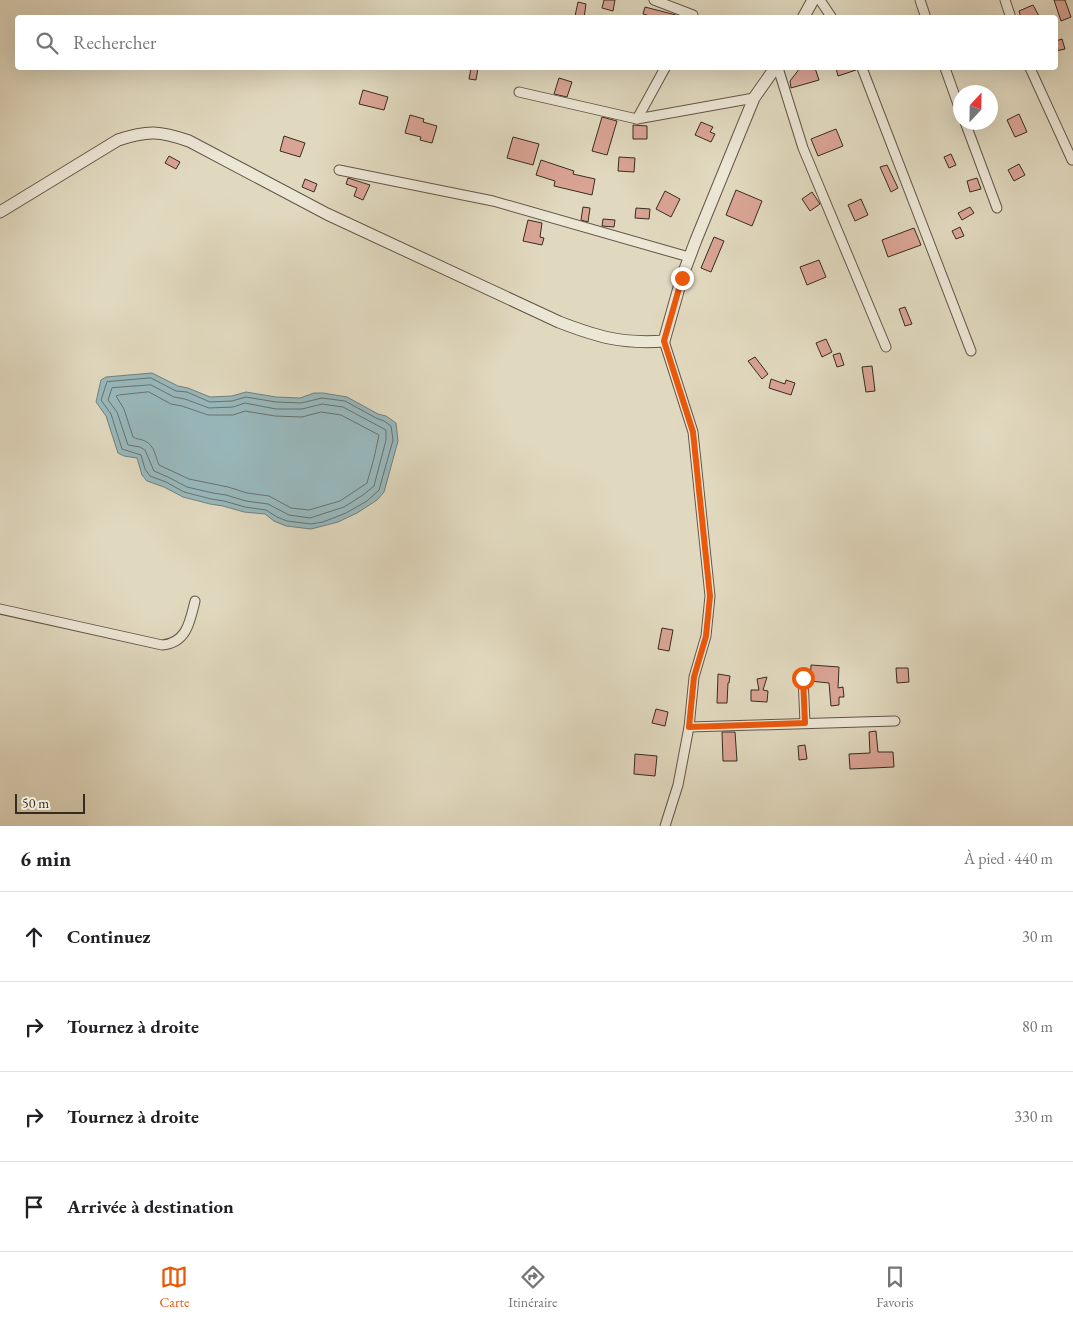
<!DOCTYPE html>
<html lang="fr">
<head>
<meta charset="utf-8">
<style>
  body { margin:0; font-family:"EB Garamond",serif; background:#f2f2f2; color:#202124 }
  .compass { position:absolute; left:953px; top:85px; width:45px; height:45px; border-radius:50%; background:#fff; box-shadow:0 5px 20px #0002; rotate:22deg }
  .scale { position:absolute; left:15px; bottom:12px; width:70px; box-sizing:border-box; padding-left:5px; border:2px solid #372b20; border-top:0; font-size:14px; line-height:18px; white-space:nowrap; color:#372b20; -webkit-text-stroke:4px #ece6d5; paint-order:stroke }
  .stop { position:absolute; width:15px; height:15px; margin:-11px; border:4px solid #ea580c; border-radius:50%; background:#fff }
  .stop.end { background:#ea580c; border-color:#fff; box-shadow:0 1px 5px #0008 }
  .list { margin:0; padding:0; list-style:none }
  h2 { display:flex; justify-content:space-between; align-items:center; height:65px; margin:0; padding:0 20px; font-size:21px }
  h2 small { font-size:16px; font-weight:400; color:#757577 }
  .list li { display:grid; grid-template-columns:32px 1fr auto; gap:15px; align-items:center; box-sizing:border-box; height:90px; padding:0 20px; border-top:1px solid #e0e0e0 }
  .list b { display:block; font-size:19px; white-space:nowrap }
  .list em { font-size:16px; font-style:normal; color:#757577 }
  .icon { flex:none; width:28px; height:28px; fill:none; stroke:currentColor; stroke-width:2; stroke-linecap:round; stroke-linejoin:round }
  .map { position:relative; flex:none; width:1073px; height:826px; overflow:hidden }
  .search { position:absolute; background:#fff; box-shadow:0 5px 20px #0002; left:15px; right:15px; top:15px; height:55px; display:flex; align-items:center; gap:12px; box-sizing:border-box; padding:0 18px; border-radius:5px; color:#757577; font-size:19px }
  .sheet { height:425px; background:#fff }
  nav { display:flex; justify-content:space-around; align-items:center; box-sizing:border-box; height:70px; border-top:1px solid #e0e0e0; background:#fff; font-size:14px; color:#757577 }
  nav a { display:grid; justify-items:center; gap:2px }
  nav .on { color:#ea580c }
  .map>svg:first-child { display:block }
  .water { fill:#98b8bc; stroke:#71807e }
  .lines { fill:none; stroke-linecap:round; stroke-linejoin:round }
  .shore { stroke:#68726e; stroke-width:1 }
  .building { fill:#daa495; stroke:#372b20 }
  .minor-casing { stroke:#625648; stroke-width:11 }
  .tertiary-casing { stroke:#625648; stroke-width:13 }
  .minor { stroke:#ece6d5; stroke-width:9 }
  .tertiary { stroke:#ece6d5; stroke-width:11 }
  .route { stroke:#ea580c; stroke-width:6 }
</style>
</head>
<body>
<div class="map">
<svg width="1073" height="826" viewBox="0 0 1073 826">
  <rect width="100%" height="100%" fill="#e1d9bf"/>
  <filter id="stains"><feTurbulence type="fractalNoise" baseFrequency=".004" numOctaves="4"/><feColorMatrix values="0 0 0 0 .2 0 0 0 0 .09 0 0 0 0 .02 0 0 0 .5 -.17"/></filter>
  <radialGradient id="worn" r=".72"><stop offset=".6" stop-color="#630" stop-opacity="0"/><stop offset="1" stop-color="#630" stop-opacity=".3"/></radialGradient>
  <!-- water -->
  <path class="water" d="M152,373L178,386L188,388L210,397L232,396L246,392L276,397L300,398L314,393H323L347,397L378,414L386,416L396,423L398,441L384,492L377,500L357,513L338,522L311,529L286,526L274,521L265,514L244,512L223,506L210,504L183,497L164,487L147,481L142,475L137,458L124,456L118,453L106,416L96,402L101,380L106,377Z"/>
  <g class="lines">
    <!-- shore -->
    <g class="shore">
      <path d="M151,378L176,391L187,392L210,402L232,401L246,397L276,402L301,403L322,398L345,401L376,418L384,421L391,426L393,440L379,490L367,501L346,513L323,522L311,524L287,521L277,517L266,510L245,507L224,501L211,499L184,492L166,482L150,476L145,469L141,455L122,449L111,414L101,400L107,382Z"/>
      <path d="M151,385L174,397L185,399L209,408L233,407L245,403L276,409H302L322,404L343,407L386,430V440L374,486L363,495L344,507L310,518L289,515L268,504L246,501L226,495L213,493L187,487L168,477L154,471L145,450L140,447L128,445L117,412L108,400L112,388Z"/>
      <path d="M149,392L171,404L182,406L208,415H233L245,411L275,416L302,417L321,412L341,415L379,435L374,458L367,483L340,501L309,510L291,508L269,496L247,493L228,487L189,479L159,465C155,456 155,446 145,441C141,439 136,439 133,437L124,409L116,396L119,395Z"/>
    </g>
  </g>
  <!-- building -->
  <g class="building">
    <path d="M604,0H615L613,11L602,8Z"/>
    <path d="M1054,0H1065L1071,17L1061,21Z"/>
    <path d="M578,2L586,4L584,18L575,16Z"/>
    <path d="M1033,5L1040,18H1021L1019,11Z"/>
    <path d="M645,7L676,15L675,18H657L643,14Z"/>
    <path d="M1062,39L1065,49L1056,51V41Z"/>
    <path d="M471,68H478L476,80L469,79Z"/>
    <path d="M800,68H815L819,80L791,88L790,81Z"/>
    <path d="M836,68H856V70L838,76Z"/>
    <path d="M559,78L572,82L567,97L554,94Z"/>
    <path d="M363,90L388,97L384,110L359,104Z"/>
    <path d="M1019,114L1027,132L1015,137L1007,120Z"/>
    <path d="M410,115L424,119L423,122L437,126L432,143L420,140L421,137L405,133Z"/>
    <path d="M602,117L617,121L607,155L592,151Z"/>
    <path d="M701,122L713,127L710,132L715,134L711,142L695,135Z"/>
    <path d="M633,125L647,126V139H633Z"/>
    <path d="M836,129L843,146L818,156L811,139Z"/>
    <path d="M284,136L305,143L300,157L280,151Z"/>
    <path d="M513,137L539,144L533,165L507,158Z"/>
    <path d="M951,154L956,165L949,168L944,157Z"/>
    <path d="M169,156L180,162L176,169L165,163Z"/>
    <path d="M619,157L635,158L634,172L618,171Z"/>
    <path d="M541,160L574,171L573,174L595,179L592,195L554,186L555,181L536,175Z"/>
    <path d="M1019,164L1025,175L1014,181L1008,170Z"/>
    <path d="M887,165L898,188L891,192L880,167Z"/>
    <path d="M348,178L370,185L363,200L354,196L357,188L346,184Z"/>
    <path d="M977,178L981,189L970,192L967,181Z"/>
    <path d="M305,179L317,184L314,192L302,187Z"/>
    <path d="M736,190L762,201L752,226L726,215Z"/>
    <path d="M665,191L680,199L671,217L656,209Z"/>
    <path d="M812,192L820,204L810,211L802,199Z"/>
    <path d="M861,199L868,215L855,221L848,205Z"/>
    <path d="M583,207L590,208L588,222L581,220Z"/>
    <path d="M970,207L974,213L962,220L958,213Z"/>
    <path d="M636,208L650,209L649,219L635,218Z"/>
    <path d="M603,219L615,220L614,227L602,226Z"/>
    <path d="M528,220L542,223L540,237L544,238L542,245L523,241Z"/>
    <path d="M960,227L964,236L956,239L952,231Z"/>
    <path d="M914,228L921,245L888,257L882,240Z"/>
    <path d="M714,237L724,241L711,272L701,268Z"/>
    <path d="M819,260L826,277L807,285L800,267Z"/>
    <path d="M905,307L912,324L905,326L899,309Z"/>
    <path d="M826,339L832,352L822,357L816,343Z"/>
    <path d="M840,353L844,365L837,367L833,355Z"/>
    <path d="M755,357L768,374L762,379L748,361Z"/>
    <path d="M872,366L875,391L866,392L862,367Z"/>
    <path d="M771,379L785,384L786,380L795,383L791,395L769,388Z"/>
    <path d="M662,628L673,630L669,651L658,649Z"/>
    <path d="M811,665L839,667L838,688L843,687L844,697H839V705L831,706L829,683L810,681Z"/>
    <path d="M896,668H908L909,682L897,683Z"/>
    <path d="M718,674L730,676L729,683H728L727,703H717Z"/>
    <path d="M767,677L763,690L768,691L767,702L751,701V690H759L757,679Z"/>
    <path d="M656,709L668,712L665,726L652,723Z"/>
    <path d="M876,731L878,752H893L894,767L850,769L849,754L870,753L869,732Z"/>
    <path d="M722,732H735L737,761H723Z"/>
    <path d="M805,745L807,759L799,760L798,746Z"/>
    <path d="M635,754L657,756L655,776L634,774Z"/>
  </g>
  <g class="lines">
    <!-- minor casing -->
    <g class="minor-casing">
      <g id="minor">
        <path d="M654,0L693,15L692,18"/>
        <path d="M820,0L832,18"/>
        <path d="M920,0L926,18"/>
        <path d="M1005,0L1011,18"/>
        <path d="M778,68L803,148L886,347"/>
        <path d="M862,68L971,351"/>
        <path d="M945,68L960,110"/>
        <path d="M1030,68L1072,160"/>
        <path d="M519,92L637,119L754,98"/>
        <path d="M637,119L665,68"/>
        <path d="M965,122L997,208"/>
        <path d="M339,170L493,201L689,257"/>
        <path d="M664,341L693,432L710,596L706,636L694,677L689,727L678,785L665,826"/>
        <path d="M0,609L162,645C187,643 190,621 195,601"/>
        <path d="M803,677L805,723"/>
        <path d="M689,727L895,721"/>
      </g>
    </g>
    <!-- tertiary casing -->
    <g class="tertiary-casing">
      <g id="tertiary">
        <path d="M803,18L813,0"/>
        <path d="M0,212L118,140C148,130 160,131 189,141L327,214L559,322C598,337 622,344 664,341L682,277L696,240L754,98L775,68"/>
      </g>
    </g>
    <!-- minor -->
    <use href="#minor" class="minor"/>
    <!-- tertiary -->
    <use href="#tertiary" class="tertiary"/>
  </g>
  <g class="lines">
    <!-- route -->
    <path class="route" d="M682,278L664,341L693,432L710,596L706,636L694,677L689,727L805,723L803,678"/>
  </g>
  <rect width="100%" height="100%" filter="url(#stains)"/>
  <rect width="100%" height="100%" fill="url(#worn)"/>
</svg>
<svg class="compass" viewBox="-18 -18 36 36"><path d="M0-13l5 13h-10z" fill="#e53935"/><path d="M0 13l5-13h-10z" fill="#757577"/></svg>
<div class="scale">50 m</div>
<div class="stop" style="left:803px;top:678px"></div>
<div class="stop end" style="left:682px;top:278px"></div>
<div class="search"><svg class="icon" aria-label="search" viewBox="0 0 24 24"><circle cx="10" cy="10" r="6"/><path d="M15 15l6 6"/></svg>Rechercher</div>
</div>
<section class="sheet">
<h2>6 min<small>À pied · 440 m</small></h2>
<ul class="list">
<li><svg class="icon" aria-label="ahead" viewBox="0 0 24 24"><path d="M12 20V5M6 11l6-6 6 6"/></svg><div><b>Continuez</b></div><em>30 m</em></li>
<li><svg class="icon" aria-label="right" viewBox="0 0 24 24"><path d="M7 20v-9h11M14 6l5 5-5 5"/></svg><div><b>Tournez à droite</b></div><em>80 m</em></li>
<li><svg class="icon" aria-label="right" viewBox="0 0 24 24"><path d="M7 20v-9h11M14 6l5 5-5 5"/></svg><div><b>Tournez à droite</b></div><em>330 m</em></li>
<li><svg class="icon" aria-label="arrive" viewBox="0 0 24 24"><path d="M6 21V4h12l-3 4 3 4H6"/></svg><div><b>Arrivée à destination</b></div></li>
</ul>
</section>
<nav>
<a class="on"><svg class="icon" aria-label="map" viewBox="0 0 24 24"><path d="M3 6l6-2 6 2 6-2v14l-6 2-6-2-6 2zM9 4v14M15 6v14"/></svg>Carte</a>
<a><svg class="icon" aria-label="directions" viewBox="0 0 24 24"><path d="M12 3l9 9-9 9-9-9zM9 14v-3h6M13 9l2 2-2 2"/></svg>Itinéraire</a>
<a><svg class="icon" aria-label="saved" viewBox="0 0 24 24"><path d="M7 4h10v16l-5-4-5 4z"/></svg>Favoris</a>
</nav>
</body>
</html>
